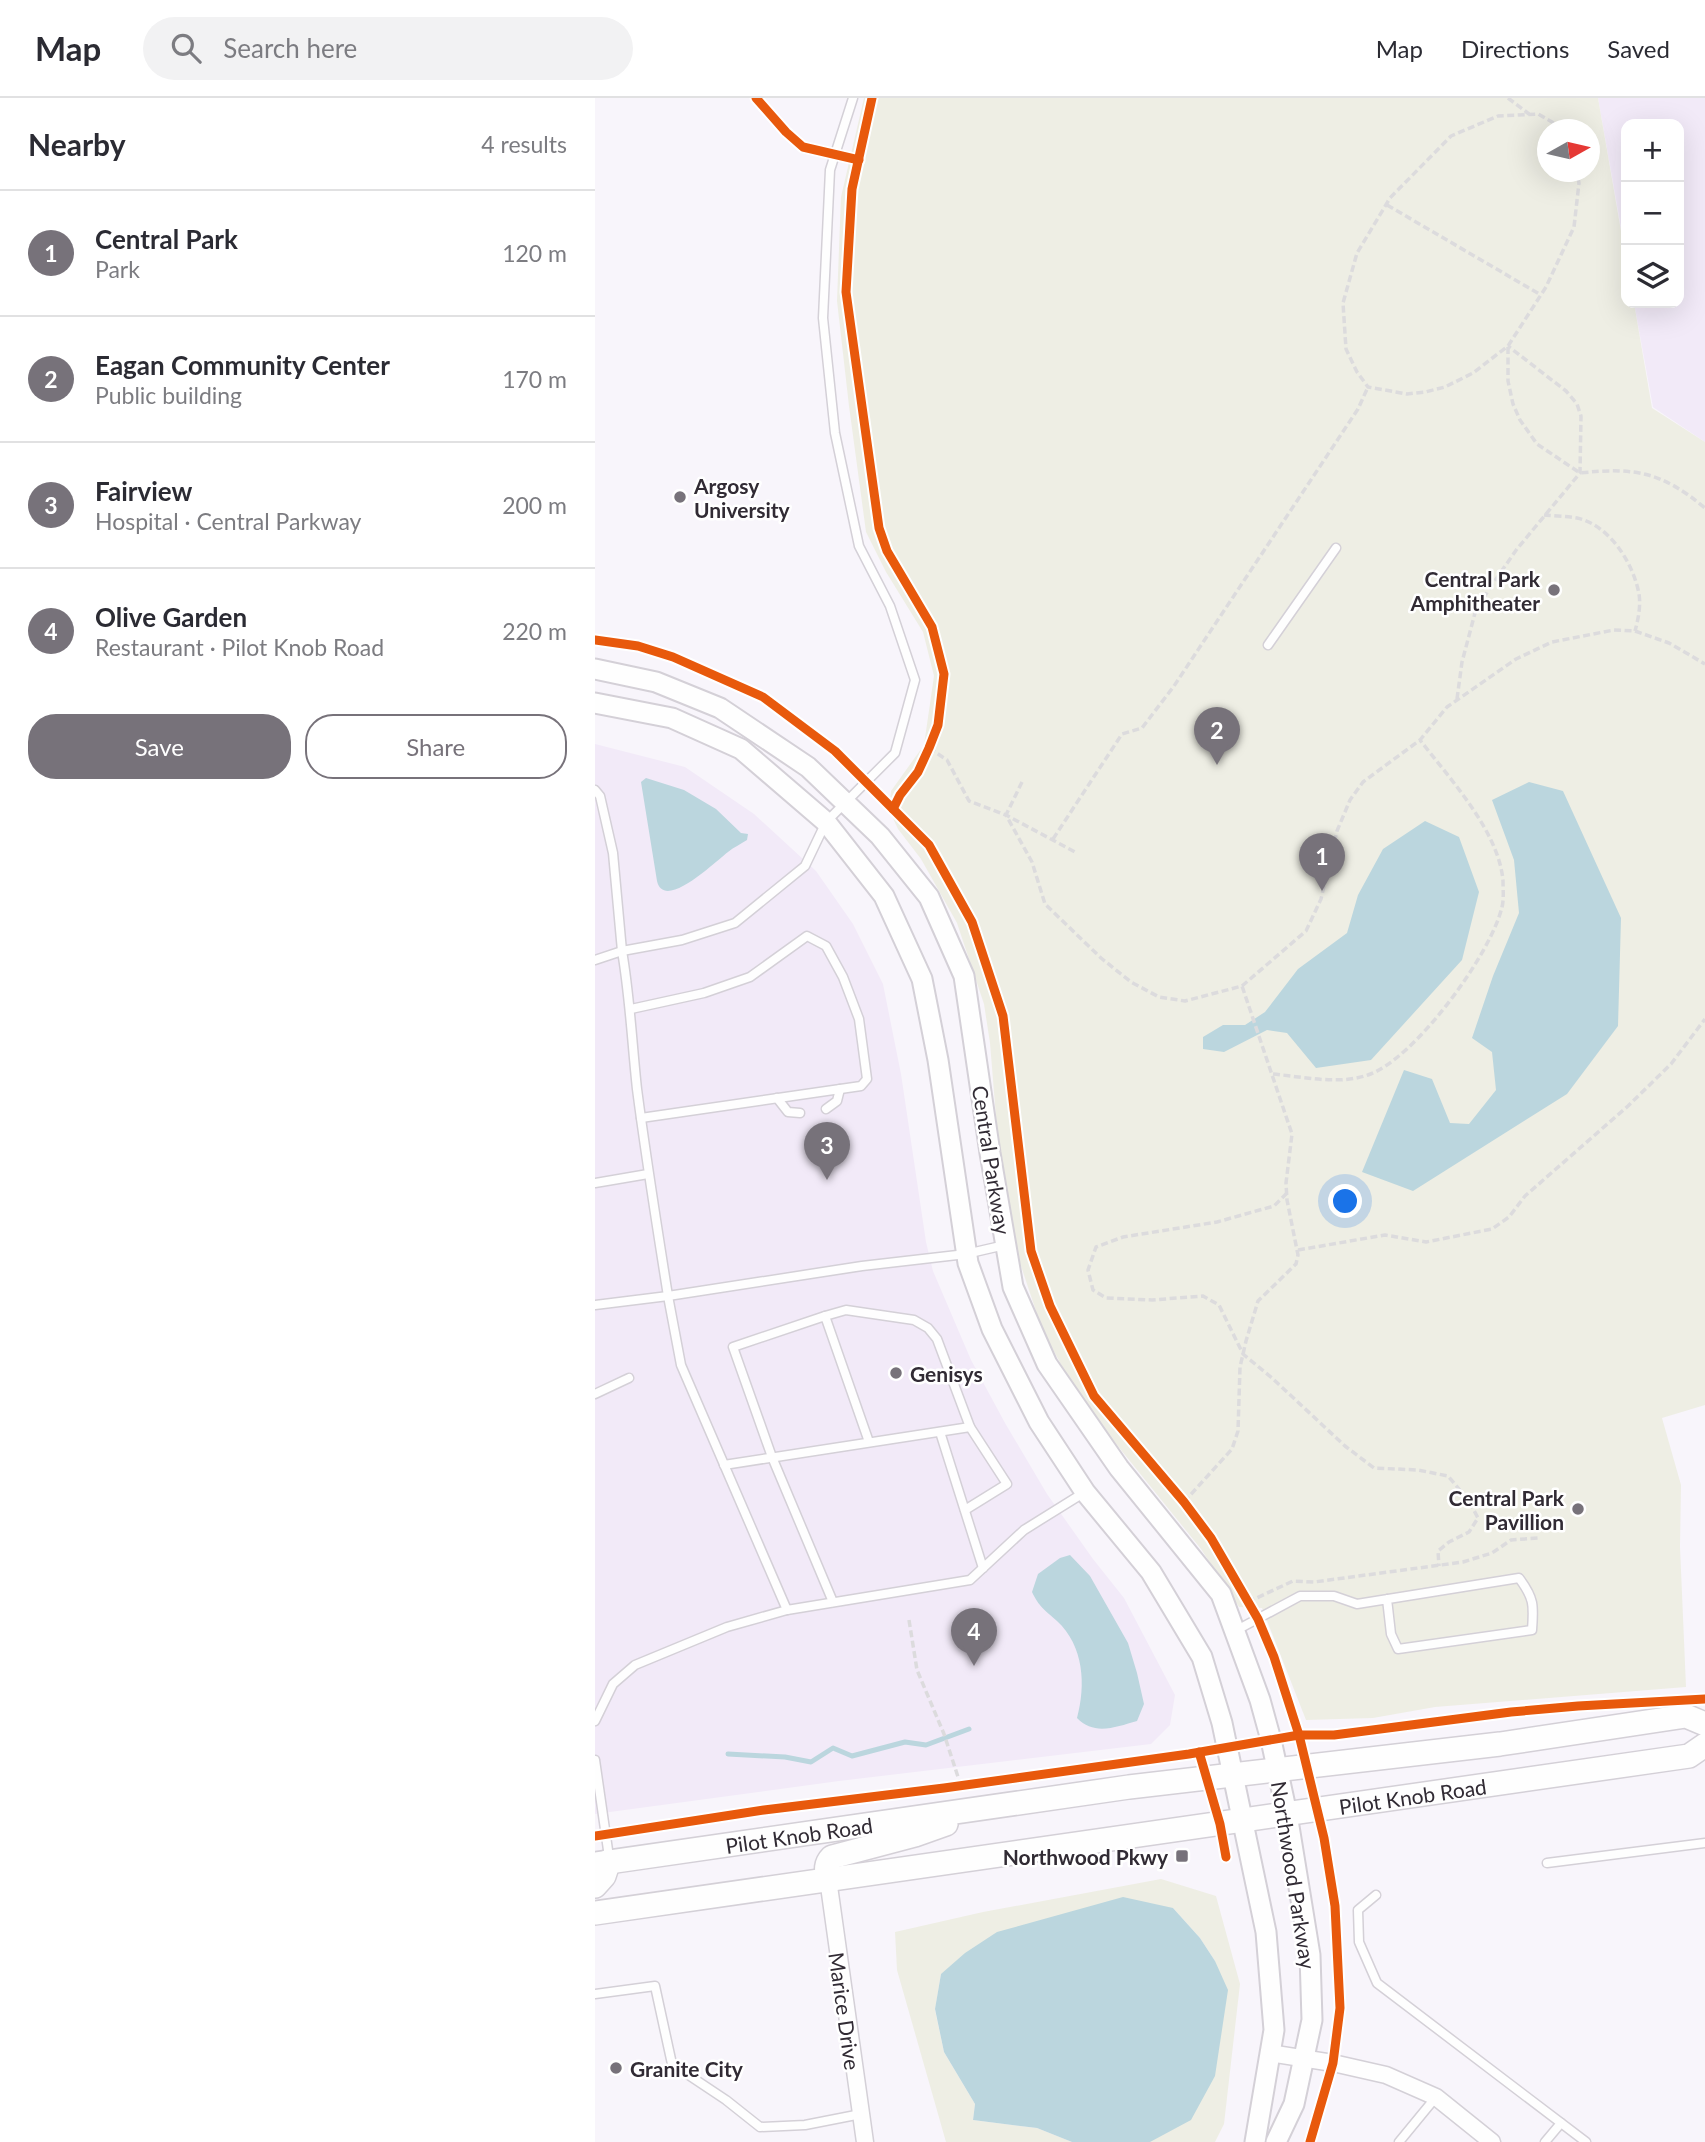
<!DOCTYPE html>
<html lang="en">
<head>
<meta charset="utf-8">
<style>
  body { margin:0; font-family:Lato,sans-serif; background:#f2f2f3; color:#2b2b33 }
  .controls { position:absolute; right:21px; top:21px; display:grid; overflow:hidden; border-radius:14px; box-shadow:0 7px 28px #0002 }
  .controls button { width:63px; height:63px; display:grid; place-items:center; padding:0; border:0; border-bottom:2px solid #e1e1e2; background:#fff; color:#2b2b33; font:35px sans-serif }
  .compass { position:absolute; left:942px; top:21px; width:63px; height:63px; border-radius:50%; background:#fff; box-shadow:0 7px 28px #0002; rotate:82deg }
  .you { position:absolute; left:751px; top:1104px; width:24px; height:24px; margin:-18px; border:5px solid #fff; border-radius:50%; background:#1a73e8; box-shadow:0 0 0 10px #1a73e833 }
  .badge { display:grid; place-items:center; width:46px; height:46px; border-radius:50%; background:#77727a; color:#fff; font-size:23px; font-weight:700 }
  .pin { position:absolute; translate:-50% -58px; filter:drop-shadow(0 2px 4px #0008) }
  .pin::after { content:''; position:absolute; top:37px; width:24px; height:21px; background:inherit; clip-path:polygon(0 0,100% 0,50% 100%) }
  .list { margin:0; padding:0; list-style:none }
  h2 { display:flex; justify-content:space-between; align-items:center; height:91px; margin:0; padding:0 28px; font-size:30px }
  h2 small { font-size:23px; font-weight:400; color:#7c7c81 }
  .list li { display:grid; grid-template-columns:46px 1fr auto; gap:21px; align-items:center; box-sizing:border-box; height:126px; padding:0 28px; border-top:2px solid #e1e1e2 }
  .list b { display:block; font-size:26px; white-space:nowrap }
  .list p { margin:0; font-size:23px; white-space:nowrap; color:#7c7c81 }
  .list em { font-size:23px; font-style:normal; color:#7c7c81 }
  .actions { display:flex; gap:14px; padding:21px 28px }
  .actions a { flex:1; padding:16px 0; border:2px solid #77727a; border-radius:28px; text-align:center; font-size:24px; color:#77727a }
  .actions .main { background:#77727a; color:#fff }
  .icon { flex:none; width:38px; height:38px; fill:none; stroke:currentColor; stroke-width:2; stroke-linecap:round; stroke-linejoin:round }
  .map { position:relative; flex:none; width:1110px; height:2044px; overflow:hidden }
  header { display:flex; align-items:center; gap:42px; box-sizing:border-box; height:98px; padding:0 35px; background:#fff; border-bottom:2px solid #e1e1e2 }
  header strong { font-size:33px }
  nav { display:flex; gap:38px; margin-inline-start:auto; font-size:24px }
  .search { width:490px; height:63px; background:#f2f2f3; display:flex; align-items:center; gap:18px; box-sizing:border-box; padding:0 24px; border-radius:38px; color:#7c7c81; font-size:26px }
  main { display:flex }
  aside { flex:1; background:#fff }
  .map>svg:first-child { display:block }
  .built { fill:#f2eaf8 }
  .green { fill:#eeeee4; fill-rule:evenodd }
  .water { fill:#bbd6de }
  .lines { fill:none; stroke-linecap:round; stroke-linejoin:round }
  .stream { stroke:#bbd6de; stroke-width:5 }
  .service-casing { stroke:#d4d0d7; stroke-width:11 }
  .minor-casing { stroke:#d4d0d7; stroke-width:19 }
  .tertiary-casing { stroke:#d4d0d7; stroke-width:23 }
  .secondary-casing { stroke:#d4d0d7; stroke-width:26 }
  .path { stroke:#dcdbdd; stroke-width:3.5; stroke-dasharray:7 3.5; stroke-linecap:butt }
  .service { stroke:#fefefe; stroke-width:8 }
  .minor { stroke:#fefefe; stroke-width:16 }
  .tertiary { stroke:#fefefe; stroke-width:19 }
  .secondary { stroke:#fefefe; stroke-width:23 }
  .cycleway-casing { stroke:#fff; stroke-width:13 }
  .cycleway { stroke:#e8590c; stroke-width:9 }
  .poi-dot { fill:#77727a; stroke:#fff; stroke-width:2.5 }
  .labels { text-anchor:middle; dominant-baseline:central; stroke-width:5; stroke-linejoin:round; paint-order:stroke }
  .poi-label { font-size:21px; font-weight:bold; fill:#312b34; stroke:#fff; text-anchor:start }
  .street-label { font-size:21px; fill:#312b34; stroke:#fff }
</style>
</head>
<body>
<header>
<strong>Map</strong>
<div class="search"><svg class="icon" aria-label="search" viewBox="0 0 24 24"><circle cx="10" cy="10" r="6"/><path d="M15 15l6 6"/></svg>Search here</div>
<nav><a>Map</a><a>Directions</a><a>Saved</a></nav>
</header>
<main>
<aside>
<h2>Nearby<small>4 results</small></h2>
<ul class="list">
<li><span class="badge">1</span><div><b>Central Park</b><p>Park</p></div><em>120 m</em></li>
<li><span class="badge">2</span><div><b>Eagan Community Center</b><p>Public building</p></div><em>170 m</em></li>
<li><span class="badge">3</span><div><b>Fairview</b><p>Hospital · Central Parkway</p></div><em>200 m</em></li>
<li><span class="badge">4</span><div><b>Olive Garden</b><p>Restaurant · Pilot Knob Road</p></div><em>220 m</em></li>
</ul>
<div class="actions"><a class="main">Save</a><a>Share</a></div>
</aside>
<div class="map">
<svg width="1110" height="2044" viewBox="0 0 1110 2044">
  <rect width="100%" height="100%" fill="#f8f5fb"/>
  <!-- built -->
  <g class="built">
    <path d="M1003,0H1110V344L1058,309L1039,205H1084V26H1031V158Z"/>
    <path d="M0,646L90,669L159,716L221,773L258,826L288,886L306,976L331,1144L338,1173L376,1262L410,1325L452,1396L498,1461L529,1500L580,1597L575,1627L556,1646L244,1683L0,1716Z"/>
  </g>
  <!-- green -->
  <g class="green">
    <path d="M269,0H1003L1031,162V205H1039L1057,310L1110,344V1307L1067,1320L1086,1387L1085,1449L1091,1589L840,1609L778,1620L711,1622L667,1510L644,1509L606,1451L484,1300L447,1231L421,1153L403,1043L395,945L389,906L362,825L326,761L303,731L294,712L296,693L329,647L339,578L328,534L291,474L271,434L254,308L242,203L246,99ZM953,32H995V74H953Z"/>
    <path d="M566,1781L621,1798L645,1886L629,2026L620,2044H555L620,1863L605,1840L578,1810L346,1876L340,1912L349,1954L380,2006L378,2022L442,2030L477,2044H351L302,1872L300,1834L388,1814Z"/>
  </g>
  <!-- water -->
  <g class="water">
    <path d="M51,680L89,692L121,711L146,735L153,736L152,742C146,746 139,749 133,754C121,763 69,814 62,783L46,684Z"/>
    <path d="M934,684L968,693L1026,820L1023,928L972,996L818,1093L767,1074L809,972L837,981L855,1025L874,1026L901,992L897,954L877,940L898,878L924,815L919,762L897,702Z"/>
    <path d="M830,723L864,739L884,794L867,862L776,962L721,970L692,935L672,932L629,954L608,951V939L628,927H650L670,914L703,871L752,835L763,797L788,751Z"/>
    <path d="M475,1457L495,1478L533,1545L542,1575L549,1606L542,1623C521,1629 499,1638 482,1620C491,1587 489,1548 462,1523C450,1512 444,1509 437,1494L443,1476L465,1460Z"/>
    <path d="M528,1799L578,1810L605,1840L620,1863L633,1892L620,1978L596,2022L555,2044H477L442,2030L378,2022L380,2006L349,1954L340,1911L346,1876L370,1855L402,1834Z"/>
  </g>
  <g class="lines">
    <!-- stream -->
    <path class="stream" d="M133,1656L190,1659L216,1664L238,1650L257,1658L310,1644L331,1647L374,1631"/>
    <!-- service casing -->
    <g class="service-casing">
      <g id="service">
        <path d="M673,547L741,450"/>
        <path d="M0,692L5,698L18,755L27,853L87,842L140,825L210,768L231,724L300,655L320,582L295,508L264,448L240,335L228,220L235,72L258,0"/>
        <path d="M0,862L27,853C35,899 37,945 42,991C51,1060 62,1129 73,1198L267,1168L371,1156L410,1147"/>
        <path d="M36,911L109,895L155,879L212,838L231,848L248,879L264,921L272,981L266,988L46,1020"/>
        <path d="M182,1000L193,1014L205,1015"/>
        <path d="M231,1011L242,1003L245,991"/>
        <path d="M0,1085L53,1076"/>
        <path d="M0,1207L73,1198L86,1267L192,1512L375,1482L429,1432L490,1394"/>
        <path d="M230,1218L251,1212L319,1222L333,1230L342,1241L375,1329"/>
        <path d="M0,1296L34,1280"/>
        <path d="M345,1334L388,1470"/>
        <path d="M129,1367L375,1329L412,1386L370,1412"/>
        <path d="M238,1504L177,1359L138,1249L230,1218L274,1344"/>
        <path d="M640,1533L705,1498H739L762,1506L924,1480C939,1500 939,1507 937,1532L803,1551L796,1536L792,1501"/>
        <path d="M0,1623L18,1586L40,1567L132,1529L192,1512"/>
        <path d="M0,1662L14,1759"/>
        <path d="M952,1765L1110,1745"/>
        <path d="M781,1797L763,1812L764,1844L782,1885L991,2044"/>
        <path d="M0,1896L60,1888L77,1966L131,2002L165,2029L210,2027L266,2016"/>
        <path d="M804,2044L841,1999"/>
        <path d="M950,2044L966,2025"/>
      </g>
    </g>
    <!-- minor casing -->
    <g class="minor-casing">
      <g id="minor">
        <path d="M233,1781L270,2044"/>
        <path d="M674,1955L738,1965L791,1977L841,1999L897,2044"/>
      </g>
    </g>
    <!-- tertiary casing -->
    <g class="tertiary-casing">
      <g id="tertiary">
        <path d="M0,571L61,584L125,610L213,669L285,738L334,799L369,878L395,1055L418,1189L452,1266L524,1370L626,1496L665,1602L676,1642L692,1716L715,1857L717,1922L699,2006L681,2044"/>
        <path d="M0,605L77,620L146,651L231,724L289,798L327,881L343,962L373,1165L397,1231L444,1324L490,1394L556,1474L607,1559L627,1625L671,1834L679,1932L660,2044"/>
      </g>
    </g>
    <!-- secondary casing -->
    <g class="secondary-casing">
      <g id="secondary">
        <path id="s1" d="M0,1766L534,1689L905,1646L1091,1618L1110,1626"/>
        <path d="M233,1781C231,1772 230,1766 237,1759L320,1737L351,1726"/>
        <path d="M0,1788L9,1778L14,1763"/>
        <path id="s2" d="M0,1815L1094,1658L1110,1647"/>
      </g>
    </g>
    <!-- path -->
    <g class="path">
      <path d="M913,0L934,16"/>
      <path d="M966,32L964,28L943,16L903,18L856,38L795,100L762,155L748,205L751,251L762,274L773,289L812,296L830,294L850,289L878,275L913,248L951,189L979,129L984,85L982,74"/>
      <path d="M792,107L946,197"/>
      <path d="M913,249V283L918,306L925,322L942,346L985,375C1040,369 1067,374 1110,410"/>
      <path d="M949,417C959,418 971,418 982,420C1014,427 1038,464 1044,496C1046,508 1043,522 1040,533"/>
      <path d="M862,601L867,564L880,515L894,491L922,451L985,375L986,318L982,306L971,293L913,248"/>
      <path d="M334,650L352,662L374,703L411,717L480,754"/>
      <path d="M427,684L411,717L437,764L450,806L506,860L536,884L564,899L590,903L647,888L711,833L726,801L742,733L755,702L768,684L825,642L852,609L921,561L957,544L1019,532L1040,533L1074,545L1110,566"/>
      <path d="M458,741L527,636L547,630L579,588L763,311L773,289"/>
      <path d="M678,976C710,979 743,987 773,977C820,961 896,856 907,809C909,802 908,790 908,783C904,733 854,680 825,642"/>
      <path d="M692,1095L679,1108L622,1124L528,1139L501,1149L493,1172L498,1192L511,1200L557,1202L608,1198L624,1207L648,1256L677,1280L750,1348L779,1370L823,1372L853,1378L874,1403L883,1420L874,1434L854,1444L843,1453L844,1468"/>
      <path d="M703,1152L790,1137L831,1144L897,1131L914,1119L930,1098L1033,1008L1076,966L1110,921"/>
      <path d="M589,1404L637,1351L643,1333L645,1269L651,1243L663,1203L701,1166L703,1157L692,1102L691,1085L697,1036L647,888"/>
      <path d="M653,1504L698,1483L719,1484L868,1464L897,1455L916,1442L943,1440"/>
      <path d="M314,1522L322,1572L349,1636L366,1688"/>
    </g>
    <!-- service -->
    <use href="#service" class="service"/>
    <!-- minor -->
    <use href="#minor" class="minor"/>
    <!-- tertiary -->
    <use href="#tertiary" class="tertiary"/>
    <!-- secondary -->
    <use href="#secondary" class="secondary"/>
    <!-- cycleway casing -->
    <g class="cycleway-casing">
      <g id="cycleway">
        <path d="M161,0L191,34L208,49L264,62"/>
        <path d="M277,0L257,91L251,194L284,430L292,453L337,529L349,576L343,627L334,650L323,674L305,697L298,711"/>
        <path d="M0,542L43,548L78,559L168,599L240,653L334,747L377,824L408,918L436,1153L455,1208L499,1298L589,1404L616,1440L663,1521L679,1559L704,1637L729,1740L740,1808L745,1910L738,1965L715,2044"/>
        <path d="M604,1654L625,1726L631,1759"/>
        <path d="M0,1738L169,1712L349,1690L594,1656L704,1637H739L916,1614L983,1608L1110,1601"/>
      </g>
    </g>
    <!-- cycleway -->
    <use href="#cycleway" class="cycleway"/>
  </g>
  <!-- markers -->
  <g class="poi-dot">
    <circle cx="85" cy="399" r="7"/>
    <circle cx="959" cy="492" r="7"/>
    <circle cx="301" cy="1275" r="7"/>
    <circle cx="983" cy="1411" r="7"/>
    <rect x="580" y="1751" width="14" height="14" rx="3.5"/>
    <circle cx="21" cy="1970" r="7"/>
  </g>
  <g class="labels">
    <!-- poi labels -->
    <g class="poi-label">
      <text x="99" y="387">Argosy<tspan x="99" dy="24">University</tspan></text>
      <text x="945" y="480" text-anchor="end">Central Park<tspan x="945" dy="24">Amphitheater</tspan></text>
      <text x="315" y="1275">Genisys</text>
      <text x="969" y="1399" text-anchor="end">Central Park<tspan x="969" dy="24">Pavillion</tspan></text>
      <text x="573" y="1758" text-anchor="end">Northwood Pkwy</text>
      <text x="35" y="1970">Granite City</text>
    </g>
    <!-- street labels -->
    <g class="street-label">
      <text transform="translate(397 1062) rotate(81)">Central Parkway</text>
      <text stroke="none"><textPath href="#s2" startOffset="826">Pilot Knob Road</textPath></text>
      <text stroke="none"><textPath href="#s1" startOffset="206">Pilot Knob Road</textPath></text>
      <text transform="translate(699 1777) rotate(81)">Northwood Parkway</text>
      <text transform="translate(250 1913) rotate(82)">Marice Drive</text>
    </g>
  </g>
</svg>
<div class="controls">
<button>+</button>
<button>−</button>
<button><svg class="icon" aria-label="layers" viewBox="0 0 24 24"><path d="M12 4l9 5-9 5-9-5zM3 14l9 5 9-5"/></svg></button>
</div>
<svg class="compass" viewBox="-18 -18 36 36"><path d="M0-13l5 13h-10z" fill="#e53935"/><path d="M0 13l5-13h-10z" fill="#7c7c81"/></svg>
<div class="you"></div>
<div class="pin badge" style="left:727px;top:793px">1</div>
<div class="pin badge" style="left:622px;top:667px">2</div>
<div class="pin badge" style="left:232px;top:1082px">3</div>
<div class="pin badge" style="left:379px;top:1568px">4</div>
</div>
</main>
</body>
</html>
